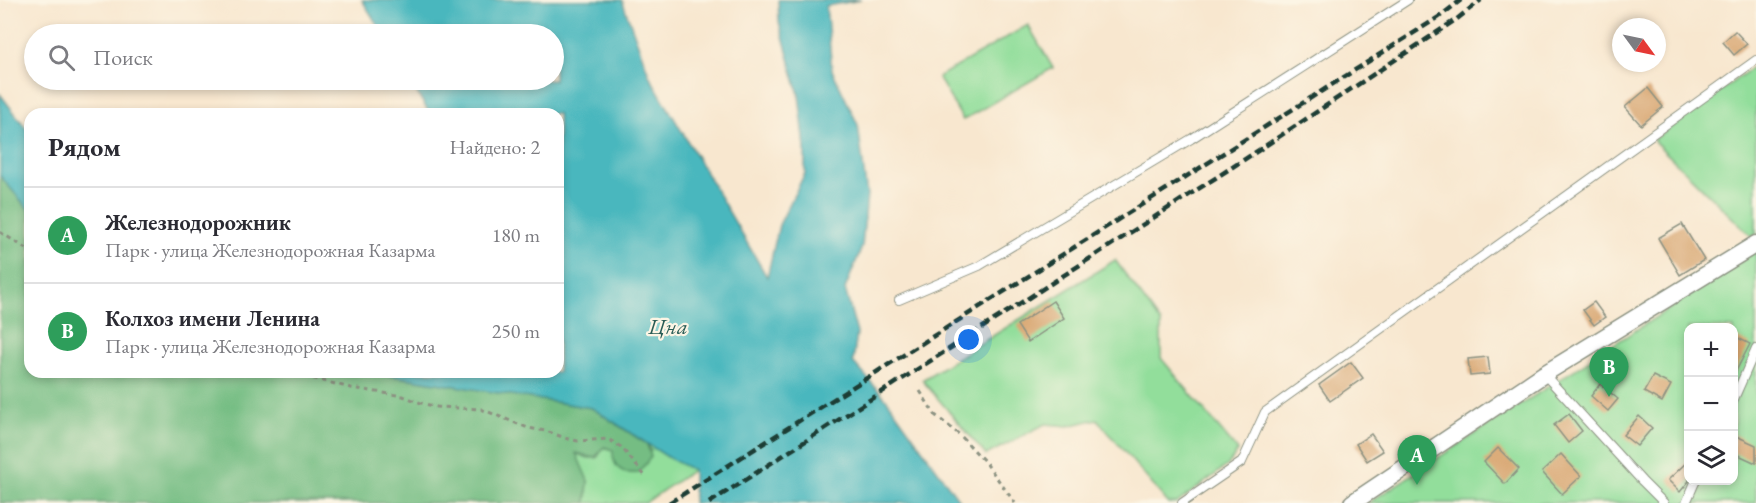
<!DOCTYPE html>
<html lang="ru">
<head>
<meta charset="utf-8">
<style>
  body { margin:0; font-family:"EB Garamond",serif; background:#f2f2f3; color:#2b2b33 }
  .controls { position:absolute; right:18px; bottom:18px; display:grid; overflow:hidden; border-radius:12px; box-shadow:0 3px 9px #0003 }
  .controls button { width:54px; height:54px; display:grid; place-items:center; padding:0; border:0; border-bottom:2px solid #e1e1e2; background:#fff; color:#2b2b33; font:30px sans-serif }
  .compass { position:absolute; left:1612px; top:18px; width:54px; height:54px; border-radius:50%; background:#fff; box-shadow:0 3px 9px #0003; rotate:123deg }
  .you { position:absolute; left:969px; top:340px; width:21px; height:21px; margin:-15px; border:4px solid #fff; border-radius:50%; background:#1a73e8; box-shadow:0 0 0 9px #1a73e833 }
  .badge { display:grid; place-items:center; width:39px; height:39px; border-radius:50%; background:#c8321e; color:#fff; font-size:20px; font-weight:700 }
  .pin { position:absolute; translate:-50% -50px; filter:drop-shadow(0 2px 3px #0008) }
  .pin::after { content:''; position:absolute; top:32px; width:21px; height:18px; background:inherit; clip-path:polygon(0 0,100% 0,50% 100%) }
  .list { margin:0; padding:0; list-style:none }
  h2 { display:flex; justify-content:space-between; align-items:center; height:78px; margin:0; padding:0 24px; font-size:26px }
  h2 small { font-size:20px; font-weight:400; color:#7c7c81 }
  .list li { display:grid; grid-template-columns:39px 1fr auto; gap:18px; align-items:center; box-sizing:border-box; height:96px; padding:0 24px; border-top:2px solid #e1e1e2 }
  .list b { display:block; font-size:22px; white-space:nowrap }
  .list p { margin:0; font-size:20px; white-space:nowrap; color:#7c7c81 }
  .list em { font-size:20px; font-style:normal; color:#7c7c81 }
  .icon { flex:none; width:33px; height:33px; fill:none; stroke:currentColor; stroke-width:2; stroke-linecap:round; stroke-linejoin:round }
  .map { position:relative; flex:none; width:1756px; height:503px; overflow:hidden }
  .search { position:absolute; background:#fff; box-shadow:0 3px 9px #0003; left:24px; top:24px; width:540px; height:66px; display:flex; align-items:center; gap:15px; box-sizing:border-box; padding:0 21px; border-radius:33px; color:#7c7c81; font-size:22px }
  .panel { position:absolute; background:#fff; box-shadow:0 3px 9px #0003; left:24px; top:108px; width:540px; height:270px; border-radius:18px }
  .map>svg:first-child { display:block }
  .green { fill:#92de9b; stroke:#588e68; stroke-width:1.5; fill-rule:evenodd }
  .forest { fill:#75bd83; stroke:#4a7d5c; stroke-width:1.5 }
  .water { fill:#48b7be; stroke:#347a79; stroke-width:1.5 }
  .building { fill:#d8a671 }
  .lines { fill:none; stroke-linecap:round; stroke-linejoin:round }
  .lane-casing { stroke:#8c9282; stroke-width:10 }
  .street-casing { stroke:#8c9282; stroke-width:19 }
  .path { stroke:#8c9282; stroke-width:3; stroke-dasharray:4.5 4.5; stroke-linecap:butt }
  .lane { stroke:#fff; stroke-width:8 }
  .street { stroke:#fff; stroke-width:16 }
  .rail { stroke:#1f3d34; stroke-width:4.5; stroke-dasharray:9 4.5; stroke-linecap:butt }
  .labels { text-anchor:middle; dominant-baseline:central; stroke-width:4.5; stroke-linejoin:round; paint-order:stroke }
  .water-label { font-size:22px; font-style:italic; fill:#295c56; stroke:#fcf5e5 }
</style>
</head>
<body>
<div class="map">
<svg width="1756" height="503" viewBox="0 0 1756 503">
  <rect width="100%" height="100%" fill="#fcf5e5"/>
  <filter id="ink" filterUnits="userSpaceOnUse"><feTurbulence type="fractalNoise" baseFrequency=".0167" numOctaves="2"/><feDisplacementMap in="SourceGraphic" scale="12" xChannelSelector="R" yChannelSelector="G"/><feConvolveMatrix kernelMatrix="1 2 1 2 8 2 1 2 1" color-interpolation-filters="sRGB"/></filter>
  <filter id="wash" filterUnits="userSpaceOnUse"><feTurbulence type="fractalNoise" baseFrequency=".008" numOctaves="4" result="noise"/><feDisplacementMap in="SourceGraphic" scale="24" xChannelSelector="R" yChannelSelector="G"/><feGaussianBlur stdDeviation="1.35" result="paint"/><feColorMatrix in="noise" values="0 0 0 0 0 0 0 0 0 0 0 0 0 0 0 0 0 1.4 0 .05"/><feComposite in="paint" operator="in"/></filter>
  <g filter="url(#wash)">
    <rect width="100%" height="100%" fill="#f8e7cf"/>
    <!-- green -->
    <g class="green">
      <path d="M1028,25L1053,68L963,120L938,77Z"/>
      <path d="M1756,65V234L1752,237L1653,140Z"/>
      <path d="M1756,251V503H1368L1715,279ZM1688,328H1734V480H1688Z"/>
      <path d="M1115,260L1161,323V358L1238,451L1228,465L1177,503H1168L1097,419L1068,426L1045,424L986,455L922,380Z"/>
      <path d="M647,444L693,470L645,503H586L588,481L575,453L588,458H597L604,447L614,450L651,451Z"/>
    </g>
    <!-- forest -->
    <path class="forest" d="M0,176L30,211V372H368L592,408L647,444L651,457L638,473C622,475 612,467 613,450L604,447C592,464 593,456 576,453L588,481L586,503H0Z"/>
    <!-- water -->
    <g class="water">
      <path d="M362,0H622L650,77L767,277L779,225L805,173V148L799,95L779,22L778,0H861L826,6L832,70L858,125L867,195L862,247L845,289L857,333L853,362L888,401L961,503H693V470L669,458L592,408L368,372H558V114H430L409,80H554V34H383Z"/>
      <path d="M0,94L30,133V211L0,176Z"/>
    </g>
    <g id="blocks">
      <!-- building -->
      <g class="building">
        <path d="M1735,31L1747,44L1734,55L1723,42Z"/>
        <path d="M1648,88L1663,107L1641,125L1625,107Z"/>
        <path d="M1682,224L1704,260L1680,275L1658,238Z"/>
        <path d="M1053,301L1064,318L1028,342L1017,325Z"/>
        <path d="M1594,302L1605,317L1594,325L1583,310Z"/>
        <path d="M1734,336L1750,344L1734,375Z"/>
        <path d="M1488,357L1490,374L1470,376L1468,359Z"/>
        <path d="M1351,362L1363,378L1330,401L1319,385Z"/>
        <path d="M1653,376L1671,385L1662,402L1644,392Z"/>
        <path d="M1600,384L1618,399L1608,411L1591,396Z"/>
        <path d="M1569,414L1582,431L1568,443L1554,425Z"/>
        <path d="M1639,416L1652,428L1637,446L1623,435Z"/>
        <path d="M1371,434L1383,451L1367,461L1356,444Z"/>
        <path d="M1734,435L1756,445V463L1734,453Z"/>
        <path d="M1498,448L1519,469L1505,484L1484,462Z"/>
        <path d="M1561,454L1581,476L1562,494L1542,472Z"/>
        <path d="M1689,460V481L1680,492L1668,480Z"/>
      </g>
    </g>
  </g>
  <g filter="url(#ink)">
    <use href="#blocks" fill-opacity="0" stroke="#8c9282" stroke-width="1.5"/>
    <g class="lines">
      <!-- lane casing -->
      <g class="lane-casing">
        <g id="lane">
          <path d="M899,300L979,266L1191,139L1408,0"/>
          <path d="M1544,374L1642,481L1664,503"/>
          <path d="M1734,399L1756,349"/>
          <path d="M1182,503L1242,462L1265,412L1756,60"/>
          <path d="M1686,503L1696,480"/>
        </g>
      </g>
      <!-- street casing -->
      <g class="street-casing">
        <path id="street" d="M1352,503L1544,374L1756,244"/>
      </g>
      <!-- path -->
      <g class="path">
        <path d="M0,232L30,251"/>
        <path d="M287,372L351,388L403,396L421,403L437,407L481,409L528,428L546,431L568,439L578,441L608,439L621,447L646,477"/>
        <path d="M920,391L935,415L960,435L986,463L1015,503"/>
      </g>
      <!-- lane -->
      <use href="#lane" class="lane"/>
      <!-- street -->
      <use href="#street" class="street"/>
      <!-- rail -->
      <g class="rail">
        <path d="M669,503L1439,17L1461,0"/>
        <path d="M709,503L1259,150L1457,19L1481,0"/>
      </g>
    </g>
  </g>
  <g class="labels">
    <!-- water labels -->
    <g class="water-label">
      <text x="668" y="326">Цна</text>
    </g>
  </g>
</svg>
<div class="controls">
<button>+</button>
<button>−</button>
<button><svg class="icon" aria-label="layers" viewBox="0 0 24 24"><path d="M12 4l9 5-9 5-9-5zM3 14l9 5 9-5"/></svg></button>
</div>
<svg class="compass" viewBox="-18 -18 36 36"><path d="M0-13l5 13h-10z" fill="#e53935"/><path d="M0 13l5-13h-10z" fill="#7c7c81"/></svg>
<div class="you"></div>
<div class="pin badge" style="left:1417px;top:485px;background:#2e9e5b">A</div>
<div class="pin badge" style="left:1609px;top:397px;background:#2e9e5b">B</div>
<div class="search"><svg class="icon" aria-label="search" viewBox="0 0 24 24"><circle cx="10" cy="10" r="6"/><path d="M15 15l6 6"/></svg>Поиск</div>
<section class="panel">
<h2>Рядом<small>Найдено: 2</small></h2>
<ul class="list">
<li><span class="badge" style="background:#2e9e5b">A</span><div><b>Железнодорожник</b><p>Парк · улица Железнодорожная Казарма</p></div><em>180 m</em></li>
<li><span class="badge" style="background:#2e9e5b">B</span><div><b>Колхоз имени Ленина</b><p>Парк · улица Железнодорожная Казарма</p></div><em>250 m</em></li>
</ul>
</section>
</div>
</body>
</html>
